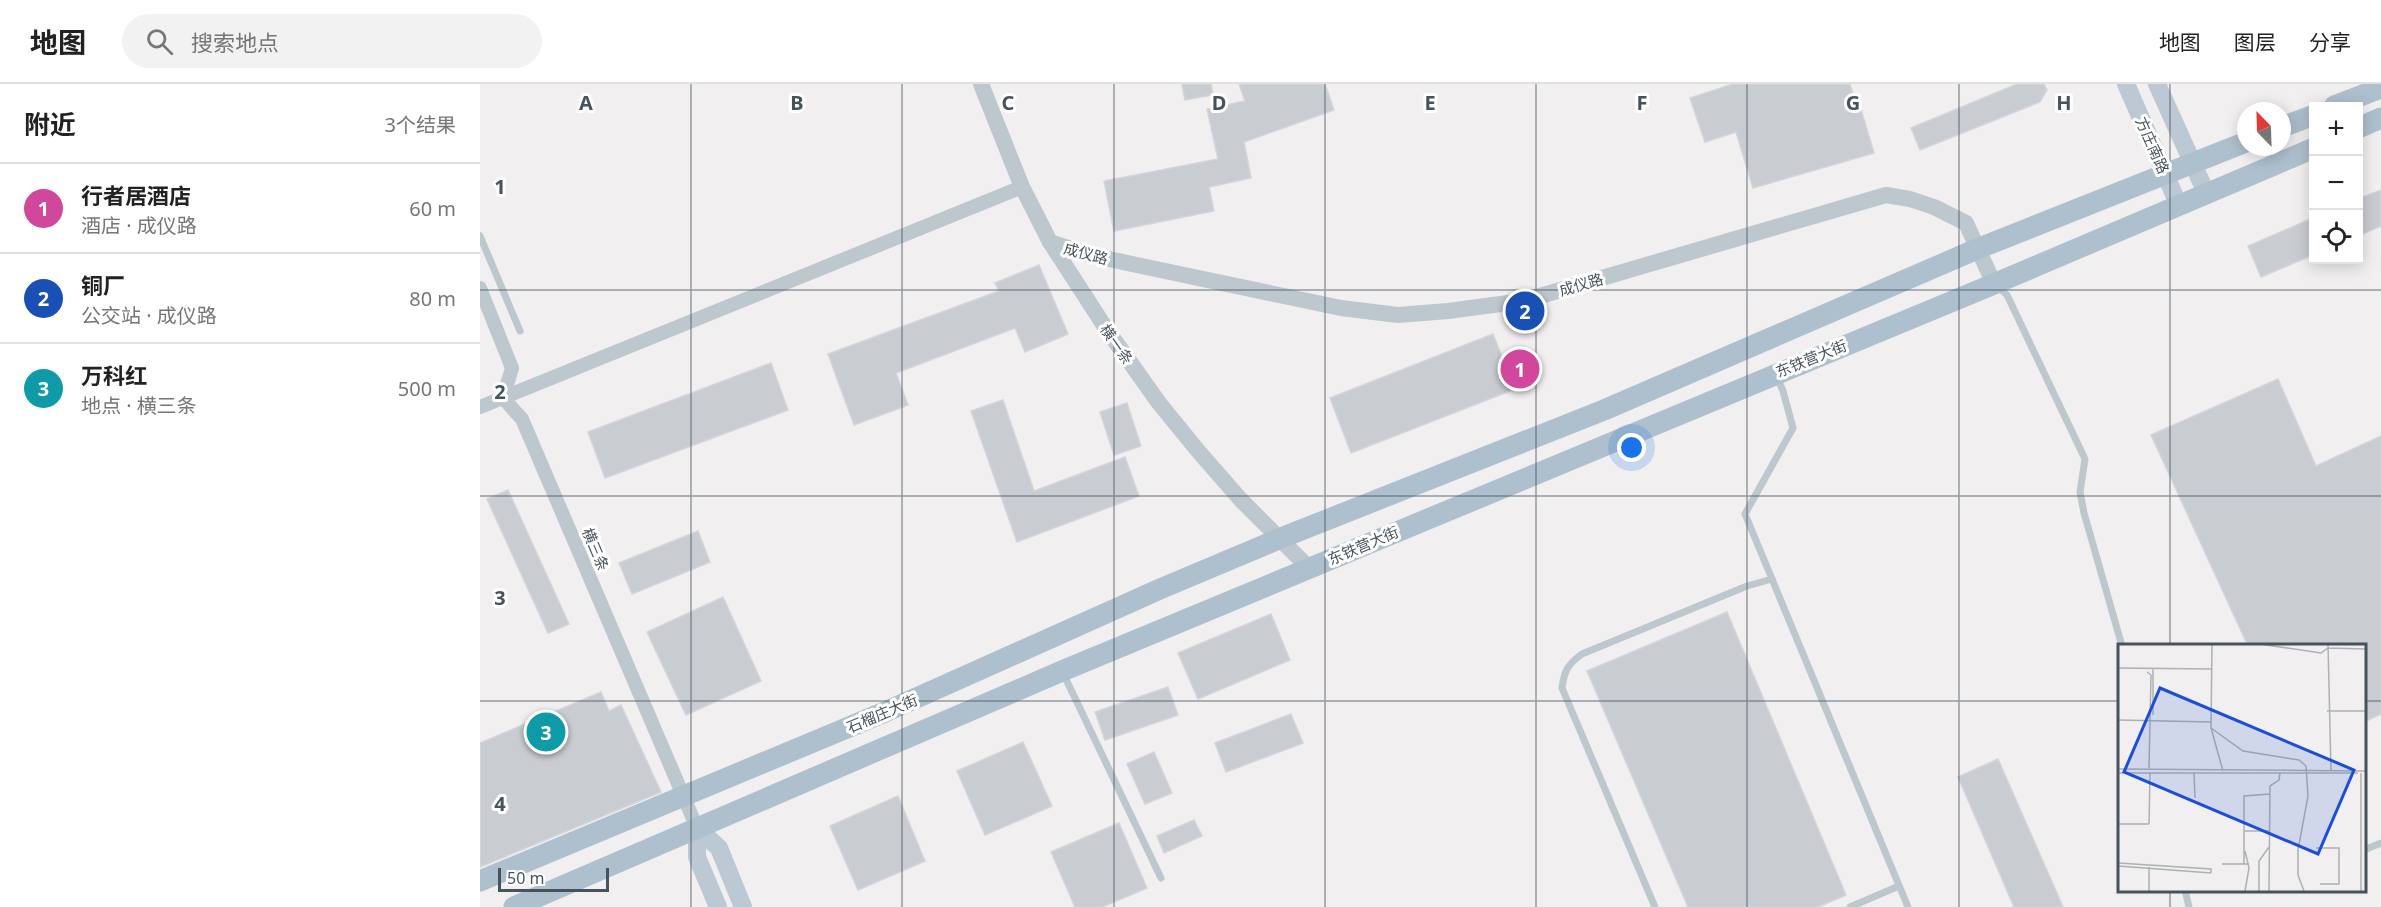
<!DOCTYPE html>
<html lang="zh">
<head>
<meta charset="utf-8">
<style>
  body { margin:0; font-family:"Noto Sans","Noto Sans SC",sans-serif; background:#f2f2f2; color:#222 }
  .controls { position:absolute; right:18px; top:18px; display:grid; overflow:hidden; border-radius:0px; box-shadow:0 3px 15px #0003 }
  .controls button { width:54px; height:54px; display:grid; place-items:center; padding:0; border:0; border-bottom:2px solid #e0e0e0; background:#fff; color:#222; font:30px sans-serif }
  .compass { position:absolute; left:1757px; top:18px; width:54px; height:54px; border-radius:50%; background:#fff; box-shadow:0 3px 15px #0003; rotate:337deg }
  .scale { position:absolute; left:18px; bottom:15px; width:111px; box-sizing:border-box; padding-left:6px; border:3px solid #47535c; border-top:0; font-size:16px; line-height:21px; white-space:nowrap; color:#47535c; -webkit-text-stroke:4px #fff; paint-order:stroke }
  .you { position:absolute; left:1152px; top:364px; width:21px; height:21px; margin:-15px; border:4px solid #fff; border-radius:50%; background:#1a73e8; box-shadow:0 0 0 9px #1a73e833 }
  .badge { display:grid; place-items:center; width:39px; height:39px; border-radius:50%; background:#1a7ae0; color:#fff; font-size:20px; font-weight:700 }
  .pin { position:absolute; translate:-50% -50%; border:3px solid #fff; box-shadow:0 2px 6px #0006 }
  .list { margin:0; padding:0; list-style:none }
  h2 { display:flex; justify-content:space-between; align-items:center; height:78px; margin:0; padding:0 24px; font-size:26px }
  h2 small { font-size:20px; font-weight:400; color:#767676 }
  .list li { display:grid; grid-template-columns:39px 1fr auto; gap:18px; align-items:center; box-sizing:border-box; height:90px; padding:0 24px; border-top:2px solid #e0e0e0 }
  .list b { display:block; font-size:22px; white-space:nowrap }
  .list p { margin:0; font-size:20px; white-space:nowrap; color:#767676 }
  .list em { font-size:20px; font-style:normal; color:#767676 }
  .icon { flex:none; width:33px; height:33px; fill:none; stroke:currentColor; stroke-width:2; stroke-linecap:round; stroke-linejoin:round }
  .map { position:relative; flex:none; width:1901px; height:823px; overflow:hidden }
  header { display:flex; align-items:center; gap:36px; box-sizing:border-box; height:84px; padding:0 30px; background:#fff; border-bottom:2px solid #e0e0e0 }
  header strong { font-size:28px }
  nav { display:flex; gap:33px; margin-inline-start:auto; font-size:21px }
  .search { width:420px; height:54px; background:#f2f2f2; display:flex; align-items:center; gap:15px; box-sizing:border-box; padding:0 21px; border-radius:33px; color:#767676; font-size:22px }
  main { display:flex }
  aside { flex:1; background:#fff }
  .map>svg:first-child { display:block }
  .building { fill:#c9ccd1; stroke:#d3d5da; stroke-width:1.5 }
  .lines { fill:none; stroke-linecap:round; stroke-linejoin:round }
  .service { stroke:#bdc7ce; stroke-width:7 }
  .minor { stroke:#bdc7ce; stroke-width:14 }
  .tertiary { stroke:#bdc7ce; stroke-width:16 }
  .secondary { stroke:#bcc8d3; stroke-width:18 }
  .primary { stroke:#aec0cd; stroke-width:21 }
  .grid { fill:none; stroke:#47535c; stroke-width:1.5; stroke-opacity:0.55 }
  .labels { text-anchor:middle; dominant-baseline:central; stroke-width:6; stroke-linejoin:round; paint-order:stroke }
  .street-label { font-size:15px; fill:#47535c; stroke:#fff }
  .inset-road { fill:none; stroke:#adb1b4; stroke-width:1.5 }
  .view { fill:#1d4ed8; fill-opacity:0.15; stroke:#1d4ed8; stroke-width:3 }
  .inset-edge { fill:none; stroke:#47535c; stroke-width:3 }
  .grid-label { font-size:20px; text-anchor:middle; font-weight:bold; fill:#47535c; stroke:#fff; stroke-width:6; stroke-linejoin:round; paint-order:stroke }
</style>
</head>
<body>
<header>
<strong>地图</strong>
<div class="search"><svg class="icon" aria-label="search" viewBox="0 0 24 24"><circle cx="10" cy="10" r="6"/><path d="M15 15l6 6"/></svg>搜索地点</div>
<nav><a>地图</a><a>图层</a><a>分享</a></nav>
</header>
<main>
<aside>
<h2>附近<small>3个结果</small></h2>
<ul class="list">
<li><span class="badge" style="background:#d1479c">1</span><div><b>行者居酒店</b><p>酒店 · 成仪路</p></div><em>60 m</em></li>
<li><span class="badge" style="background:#1a4fb4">2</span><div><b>铜厂</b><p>公交站 · 成仪路</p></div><em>80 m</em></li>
<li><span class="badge" style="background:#0f9aa8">3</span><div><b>万科红</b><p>地点 · 横三条</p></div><em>500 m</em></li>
</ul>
</aside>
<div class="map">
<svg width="1901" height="823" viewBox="0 0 1901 823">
  <rect width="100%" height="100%" fill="#f1efef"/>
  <!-- building -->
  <g class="building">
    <path d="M702,0H731L733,11L705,16Z"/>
    <path d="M759,0H845L854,26L764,58L771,94L729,103L734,127L634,147L624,97L738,75L727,25L765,17Z"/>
    <path d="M1253,0H1370L1375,16L1378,15L1394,69L1273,104L1256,48L1225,58L1210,14Z"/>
    <path d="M1537,0H1564L1567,6L1560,18L1440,66L1431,44Z"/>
    <path d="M1901,106V142L1878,152V115Z"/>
    <path d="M1833,134V171L1781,193L1768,162Z"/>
    <path d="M559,181L588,250L545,268L535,244L416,289L428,321L374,341L348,270L519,207L515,199Z"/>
    <path d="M1013,250L1035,305L871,369L850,314Z"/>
    <path d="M291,279L308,326L125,394L108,348Z"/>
    <path d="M1798,295L1836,382L1901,352V630L1884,638V562H1768L1671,351Z"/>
    <path d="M523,316L554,407L645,373L659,412L537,458L491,327Z"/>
    <path d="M647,319L661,362L634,371L620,328Z"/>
    <path d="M28,406L89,540L68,549L7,415Z"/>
    <path d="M218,447L230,478L152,510L139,479Z"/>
    <path d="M243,513L281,597L206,631L167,548Z"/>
    <path d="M1247,528L1366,811L1338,823H1208L1107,587Z"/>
    <path d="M791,530L810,576L718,615L698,569Z"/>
    <path d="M688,603L698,631L625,656L615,628Z"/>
    <path d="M121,608L129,627L141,621L181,708L0,783V659Z"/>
    <path d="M811,630L823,659L746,688L735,659Z"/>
    <path d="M543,658L572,722L505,751L477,687Z"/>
    <path d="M674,668L692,709L665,720L647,680Z"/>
    <path d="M1518,675L1583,823H1534L1478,693Z"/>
    <path d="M418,712L445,777L378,806L350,742Z"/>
    <path d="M714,736L722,752L684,769L677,752Z"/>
    <path d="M639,739L667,804L622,823H595L571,768Z"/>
  </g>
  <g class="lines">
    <!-- service -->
    <g class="service">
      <path d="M0,152L40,247"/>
      <path d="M1518,203L1527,211L1605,375L1600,408L1604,429L1642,562"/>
      <path d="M1297,293L1303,307L1313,344L1265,430L1428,823"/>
      <path d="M583,589L681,794"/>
      <path d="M1884,766L1901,759"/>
      <path d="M1705,806L1709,823"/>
      <path d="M1175,823L1082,604C1084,587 1088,580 1102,570L1267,502L1292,495"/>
      <path d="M1370,823L1419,802"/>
    </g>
    <!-- minor -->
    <g class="minor">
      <path d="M0,204L32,284L23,314"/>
      <path d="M23,314L42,335L217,744"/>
      <path d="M0,323L542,103"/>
    </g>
    <!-- tertiary -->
    <g class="tertiary">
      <path d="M501,0L542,103L570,158L625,243L679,319L719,368L761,416L829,484"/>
      <path d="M570,158L610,171L652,180L861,224L918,231L968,227L1043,217L1406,111L1430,115L1454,123L1486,139L1514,200"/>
    </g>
    <!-- secondary -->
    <g class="secondary">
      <path d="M1646,0L1699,122"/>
      <path d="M1677,0L1727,111"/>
      <path d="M217,744L239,764L263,823"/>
      <path d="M217,744V773L238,823"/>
    </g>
    <!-- primary -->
    <g class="primary">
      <path d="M1854,22L1901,4"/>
      <path d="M1802,43L1834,31"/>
      <path d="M1878,44L1901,34"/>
      <path d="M0,797L405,628L680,505L801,454L1124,326L1497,165L1766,58"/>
      <path d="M34,823L582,587L1514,200L1834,64"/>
    </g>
  </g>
  <!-- grid -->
  <path class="grid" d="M211,0V823M422,0V823M634,0V823M845,0V823M1056,0V823M1267,0V823M1479,0V823M1690,0V562M0,206H1901M0,412H1901M0,617H1640M1884,617H1901M1690,806V823"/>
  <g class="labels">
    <!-- street labels -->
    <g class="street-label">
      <text transform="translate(1673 61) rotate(66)">方庄南路</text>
      <text transform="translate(606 169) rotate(15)">成仪路</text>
      <text transform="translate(1101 200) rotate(-16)">成仪路</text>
      <text transform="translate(637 260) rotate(55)">横一条</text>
      <text transform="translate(1331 274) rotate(-22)">东铁营大街</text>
      <text transform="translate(883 461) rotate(-23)">东铁营大街</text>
      <text transform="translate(116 465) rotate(67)">横三条</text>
      <text transform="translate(402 629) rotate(-23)">石榴庄大街</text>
    </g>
  </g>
  <!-- overview -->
  <g transform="translate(1638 560)">
    <rect width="248" height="248" fill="#f1efef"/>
    <path class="inset-road" d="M94,0L93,84L105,127M142,0L203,9L210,4L248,5M210,0L213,127M0,24L93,25M29,28L33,31L31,124M209,67H248M35,71V25M0,76L93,78M93,84L125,107L181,116L188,122L190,152L180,206V231L186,247M0,125L248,127M0,129H240M76,129L77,154M0,180H31M31,180L32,129M126,187H151M198,204H221V240H202M127,207L131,224L127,247M0,219L93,225V229M104,220H131M126,220V152L152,150M0,222L93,229M31,223V247M141,247V217L151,203M151,247L152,142L161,136L162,129M243,247V129"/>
    <path class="view" d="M42,44L236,126L200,210L6,128Z"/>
    <rect width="248" height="248" class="inset-edge"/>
  </g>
  <g class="grid-label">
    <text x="106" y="26">A</text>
    <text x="317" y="26">B</text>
    <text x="528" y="26">C</text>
    <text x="739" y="26">D</text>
    <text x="950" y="26">E</text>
    <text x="1162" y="26">F</text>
    <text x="1373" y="26">G</text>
    <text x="1584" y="26">H</text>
    <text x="20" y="110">1</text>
    <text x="20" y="315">2</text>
    <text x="20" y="521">3</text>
    <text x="20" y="727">4</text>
  </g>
</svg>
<div class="controls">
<button>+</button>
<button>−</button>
<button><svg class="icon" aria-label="locate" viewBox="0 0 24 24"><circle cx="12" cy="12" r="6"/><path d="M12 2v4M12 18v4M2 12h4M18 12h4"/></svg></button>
</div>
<svg class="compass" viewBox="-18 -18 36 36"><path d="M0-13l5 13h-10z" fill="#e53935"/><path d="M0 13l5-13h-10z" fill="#767676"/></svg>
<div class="scale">50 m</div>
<div class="you"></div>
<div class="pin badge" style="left:1040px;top:285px;background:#d1479c">1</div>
<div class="pin badge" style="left:1045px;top:227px;background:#1a4fb4">2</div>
<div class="pin badge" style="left:66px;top:648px;background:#0f9aa8">3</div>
</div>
</main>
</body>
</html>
